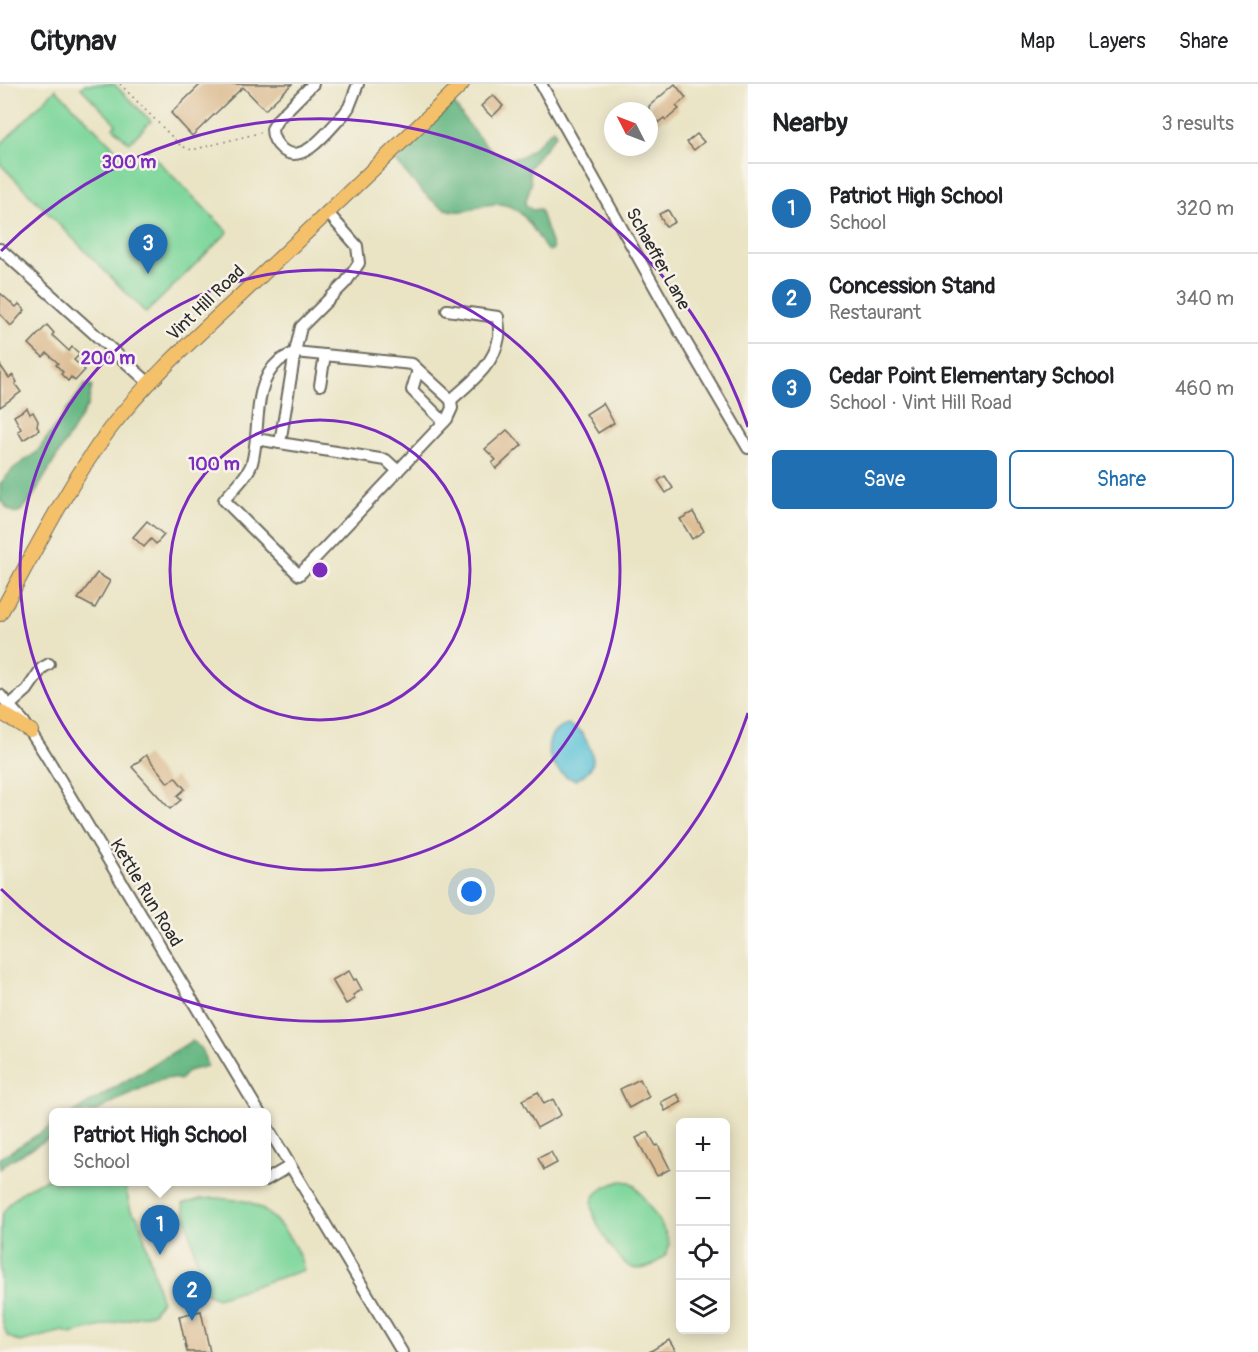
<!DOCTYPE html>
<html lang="en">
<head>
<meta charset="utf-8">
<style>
  body { margin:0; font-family:Pangolin,sans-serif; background:#f6f6f6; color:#202124 }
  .controls { position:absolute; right:18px; bottom:18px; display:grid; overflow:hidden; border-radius:9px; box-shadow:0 3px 15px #0003 }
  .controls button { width:54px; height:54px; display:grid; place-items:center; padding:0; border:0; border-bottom:2px solid #e0e0e0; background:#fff; color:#202124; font:30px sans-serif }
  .compass { position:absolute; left:604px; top:18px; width:54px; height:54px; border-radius:50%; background:#fff; box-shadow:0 3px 15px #0003; rotate:312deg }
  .you { position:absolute; left:472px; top:808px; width:21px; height:21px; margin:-15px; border:4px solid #fff; border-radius:50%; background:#1a73e8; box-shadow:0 0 0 9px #1a73e833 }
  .badge { display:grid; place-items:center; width:39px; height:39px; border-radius:50%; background:#1f6fb2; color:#fff; font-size:20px; font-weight:700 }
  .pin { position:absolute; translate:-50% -50px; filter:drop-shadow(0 2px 3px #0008) }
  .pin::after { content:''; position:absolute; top:32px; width:21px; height:18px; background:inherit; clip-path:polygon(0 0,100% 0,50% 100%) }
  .popup { position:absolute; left:49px; top:1024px; width:222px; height:78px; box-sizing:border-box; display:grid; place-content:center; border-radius:9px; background:#fff; filter:drop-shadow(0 2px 4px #0005); font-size:20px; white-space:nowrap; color:#757577 }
  .popup b { font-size:22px; color:#202124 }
  .popup::after { content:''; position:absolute; left:50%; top:100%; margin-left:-12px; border:12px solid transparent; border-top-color:#fff }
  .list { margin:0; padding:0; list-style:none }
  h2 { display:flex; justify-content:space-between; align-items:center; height:78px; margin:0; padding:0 24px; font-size:26px }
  h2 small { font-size:20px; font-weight:400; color:#757577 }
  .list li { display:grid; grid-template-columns:39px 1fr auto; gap:18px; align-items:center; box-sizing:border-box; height:90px; padding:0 24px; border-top:2px solid #e0e0e0 }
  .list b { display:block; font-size:22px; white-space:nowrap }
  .list p { margin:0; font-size:20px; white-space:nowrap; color:#757577 }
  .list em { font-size:20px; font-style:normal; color:#757577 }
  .actions { display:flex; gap:12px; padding:18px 24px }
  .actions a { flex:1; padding:14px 0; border:2px solid #1f6fb2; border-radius:9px; text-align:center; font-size:21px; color:#1f6fb2 }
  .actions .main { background:#1f6fb2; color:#fff }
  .icon { flex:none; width:33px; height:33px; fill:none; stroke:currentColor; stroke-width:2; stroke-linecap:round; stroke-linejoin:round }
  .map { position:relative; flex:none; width:748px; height:1268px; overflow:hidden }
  header { display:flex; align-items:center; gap:36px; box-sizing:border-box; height:84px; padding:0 30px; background:#fff; border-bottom:2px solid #e0e0e0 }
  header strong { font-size:28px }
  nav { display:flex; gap:33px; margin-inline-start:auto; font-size:21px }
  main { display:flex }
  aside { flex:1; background:#fff }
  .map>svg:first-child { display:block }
  .green { fill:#7fd79c; stroke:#558164; stroke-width:1.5 }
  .forest { fill:#67b884; stroke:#497258; stroke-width:1.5 }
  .water { fill:#5bc3d8; stroke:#437782; stroke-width:1.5 }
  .building { fill:#ddbd94 }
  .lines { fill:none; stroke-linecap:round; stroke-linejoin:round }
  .minor-casing { stroke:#6e6c61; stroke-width:14 }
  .major-casing { stroke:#6e6c61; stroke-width:16 }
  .path { stroke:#6e6c61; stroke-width:1.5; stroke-dasharray:1.5 4.5; stroke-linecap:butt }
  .minor { stroke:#fff; stroke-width:10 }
  .major { stroke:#f4c16a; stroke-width:14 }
  .ring { fill:none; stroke:#7b2cbf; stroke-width:3 }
  .labels { text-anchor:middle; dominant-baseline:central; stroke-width:5; stroke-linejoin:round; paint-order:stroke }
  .street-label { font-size:18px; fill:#2b2b2b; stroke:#f7f3e8 }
  .centre { fill:#7b2cbf; stroke:#f7f3e8; stroke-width:3 }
  .ring-label { font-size:18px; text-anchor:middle; font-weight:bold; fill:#7b2cbf; stroke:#f7f3e8; stroke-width:5; stroke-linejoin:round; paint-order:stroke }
</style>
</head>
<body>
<header>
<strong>Citynav</strong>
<nav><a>Map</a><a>Layers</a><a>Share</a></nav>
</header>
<main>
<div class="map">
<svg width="748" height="1268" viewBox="0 0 748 1268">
  <rect width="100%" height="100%" fill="#f7f3e8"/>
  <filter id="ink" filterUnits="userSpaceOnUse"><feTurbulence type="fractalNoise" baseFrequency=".0167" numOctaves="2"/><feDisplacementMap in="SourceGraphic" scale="12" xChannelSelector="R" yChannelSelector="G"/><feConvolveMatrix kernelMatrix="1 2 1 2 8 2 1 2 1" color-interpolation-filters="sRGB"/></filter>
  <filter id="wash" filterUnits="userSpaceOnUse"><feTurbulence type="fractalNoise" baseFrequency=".008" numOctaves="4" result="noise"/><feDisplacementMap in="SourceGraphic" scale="24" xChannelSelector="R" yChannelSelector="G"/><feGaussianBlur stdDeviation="1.35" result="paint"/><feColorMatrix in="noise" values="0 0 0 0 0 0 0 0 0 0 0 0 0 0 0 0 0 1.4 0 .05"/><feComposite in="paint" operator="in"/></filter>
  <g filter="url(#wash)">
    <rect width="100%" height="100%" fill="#eae4c5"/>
    <!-- green -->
    <g class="green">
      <path d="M85,0H114L151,37L129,59L113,43L116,40L81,4Z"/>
      <path d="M56,5L131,81L147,66L228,148L146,229L0,80V61Z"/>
      <path d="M53,1094L54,1098H124L131,1127L139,1134L161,1216L153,1229L71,1250L63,1247L20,1258L7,1252C4,1243 1,1233 0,1224C0,1213 0,1137 2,1131C12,1111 33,1099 53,1094Z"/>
      <path d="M621,1097L630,1098L635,1102C644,1115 669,1147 669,1161C669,1169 662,1175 656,1179C648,1184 639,1187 630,1183C616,1175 585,1129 594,1113C598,1105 612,1100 621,1097Z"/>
      <path d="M215,1114C226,1115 238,1115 249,1118C276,1129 297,1159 304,1186L217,1214L204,1208L183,1120L200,1115Z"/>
    </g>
    <!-- forest -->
    <g class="forest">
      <path d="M453,19C467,37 494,85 522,72C533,67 544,53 553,45L556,50L529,84L531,100L525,120L532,126L540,125L553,165L549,167L546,165C527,136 518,111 478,123C467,127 458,129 446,125C429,119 408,91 396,77Z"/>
      <path d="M85,301L92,302L88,321L30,417L22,426L17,429L9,426L0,416V400L14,384L37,368Z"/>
      <path d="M192,957L202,965L207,982L188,987L180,996L172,994L161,996L126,1011L95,1028H74Z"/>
      <path d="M53,1041V1052L11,1076L0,1085V1074Z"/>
    </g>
    <!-- water -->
    <path class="water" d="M568,641C577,645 582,647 586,656C597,676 596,684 576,696C548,690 535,650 568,641Z"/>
    <g id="blocks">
      <!-- building -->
      <g class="building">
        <path d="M201,0H292L265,26L243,3L192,52L171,29Z"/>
        <path d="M675,0L686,14L676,22L679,25L666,36L664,34L655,41L649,34V22Z"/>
        <path d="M493,11L503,22L492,33L481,22Z"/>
        <path d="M697,50L704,58L694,66L687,58Z"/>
        <path d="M668,126L675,138L666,143L659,130Z"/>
        <path d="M0,209L16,223L19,220L25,226L11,242L0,230Z"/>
        <path d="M47,241L54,249L52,251L69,267L72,263L80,270L74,276L85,286L75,297L71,293L68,297L61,290L63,288L56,281L58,279L47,269L43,273L29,260Z"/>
        <path d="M0,281L9,294L13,291L17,298L15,300L21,308L0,323Z"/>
        <path d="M603,319L614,339L598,349L586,330Z"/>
        <path d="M27,324L30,330L33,328L38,337L37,342L39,346L23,356L18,347L21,345L14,332Z"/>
        <path d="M507,346L522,361L496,385L492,379L496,376L485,365Z"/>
        <path d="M665,392L673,404L666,409L658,397Z"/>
        <path d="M693,428L704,447L692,455L680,435Z"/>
        <path d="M147,437L164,451L156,460L151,455L144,463L133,453Z"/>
        <path d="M97,489L110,497L95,524L78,515Z"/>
        <path d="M146,671L168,699L175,693L185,705L177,712L181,716L170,725L132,683Z"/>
        <path d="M349,887L354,896L356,895L362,906L353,911L355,915L346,920L332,896Z"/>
        <path d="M640,995L649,1013L629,1024L620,1005Z"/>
        <path d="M538,1008L544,1020L553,1015L561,1031L537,1044L522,1016Z"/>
        <path d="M677,1010L682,1018L665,1027L661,1018Z"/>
        <path d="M648,1048L656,1062L658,1061L670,1085L657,1092L636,1054Z"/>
        <path d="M551,1068L557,1079L544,1086L538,1074Z"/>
        <path d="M201,1227L210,1268H187L179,1232Z"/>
        <path d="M669,1256L676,1268H649Z"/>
      </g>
    </g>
  </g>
  <g filter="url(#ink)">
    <use href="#blocks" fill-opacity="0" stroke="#6e6c61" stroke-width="1.5"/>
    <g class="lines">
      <!-- minor casing -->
      <g class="minor-casing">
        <g id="minor">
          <path d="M313,0L278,35L272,45C272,54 276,60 283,66C304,82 330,44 344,30L349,23L358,0"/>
          <path d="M541,0L680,248L748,364"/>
          <path d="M327,128L357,162L359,179L346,198L301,243L295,268L412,280L451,316C470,299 495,280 499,253C500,247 498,239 498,233L447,226"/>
          <path d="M0,165L149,299"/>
          <path d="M418,286L412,306L444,338"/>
          <path d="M320,301L325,271"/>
          <path d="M256,355L280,359"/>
          <path d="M398,387L386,376L280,359L295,268C290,271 283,274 279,277C251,301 261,347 252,379C248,392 232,406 224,416L299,491L302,488L447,335L452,324L451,316"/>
          <path d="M0,611L24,638L45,670L259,1028"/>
          <path d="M10,621L27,606L42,584L49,580"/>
          <path d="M266,1041L402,1268"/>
          <path d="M266,1096L290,1082"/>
        </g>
      </g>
      <!-- major casing -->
      <g class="major-casing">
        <g id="major">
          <path d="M0,530C34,468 67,403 109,346C147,296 196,253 242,210C315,140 389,71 462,0"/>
          <path d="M0,628L31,647"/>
        </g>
      </g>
      <!-- path -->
      <path class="path" d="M120,0L181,62L192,66L263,48"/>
      <!-- minor -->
      <use href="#minor" class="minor"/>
      <!-- major -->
      <use href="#major" class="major"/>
    </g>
  </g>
  <!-- distance rings -->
  <g class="ring">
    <circle cx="320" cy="486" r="150"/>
    <circle cx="320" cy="486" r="300"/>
    <path d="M748 629A451 451 0 0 1 1 805M1 167A451 451 0 0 1 748 343"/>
  </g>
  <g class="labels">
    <!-- street labels -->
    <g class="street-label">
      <text transform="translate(658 175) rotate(61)">Schaeffer Lane</text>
      <text transform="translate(206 219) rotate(-44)">Vint Hill Road</text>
      <text transform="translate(146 809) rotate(59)">Kettle Run Road</text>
    </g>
  </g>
  <circle cx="320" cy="486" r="9" class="centre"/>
  <g class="ring-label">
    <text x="129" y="84">300 m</text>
    <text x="108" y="280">200 m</text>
    <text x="214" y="386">100 m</text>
  </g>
</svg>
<div class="controls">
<button>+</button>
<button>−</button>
<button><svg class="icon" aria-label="locate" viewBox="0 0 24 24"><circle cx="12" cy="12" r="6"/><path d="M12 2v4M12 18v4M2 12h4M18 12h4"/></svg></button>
<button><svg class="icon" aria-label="layers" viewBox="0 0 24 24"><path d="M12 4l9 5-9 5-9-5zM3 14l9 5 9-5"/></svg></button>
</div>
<svg class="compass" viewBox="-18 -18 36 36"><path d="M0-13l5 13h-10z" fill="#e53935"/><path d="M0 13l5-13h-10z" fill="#757577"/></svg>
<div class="you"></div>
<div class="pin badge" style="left:160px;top:1171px">1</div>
<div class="popup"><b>Patriot High School</b>School</div>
<div class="pin badge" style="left:192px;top:1237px">2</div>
<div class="pin badge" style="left:148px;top:190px">3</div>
</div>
<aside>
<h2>Nearby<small>3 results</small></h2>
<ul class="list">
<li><span class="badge">1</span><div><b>Patriot High School</b><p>School</p></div><em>320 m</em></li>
<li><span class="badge">2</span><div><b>Concession Stand</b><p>Restaurant</p></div><em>340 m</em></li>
<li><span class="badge">3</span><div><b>Cedar Point Elementary School</b><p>School · Vint Hill Road</p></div><em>460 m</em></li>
</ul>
<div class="actions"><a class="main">Save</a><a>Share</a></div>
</aside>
</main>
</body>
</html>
